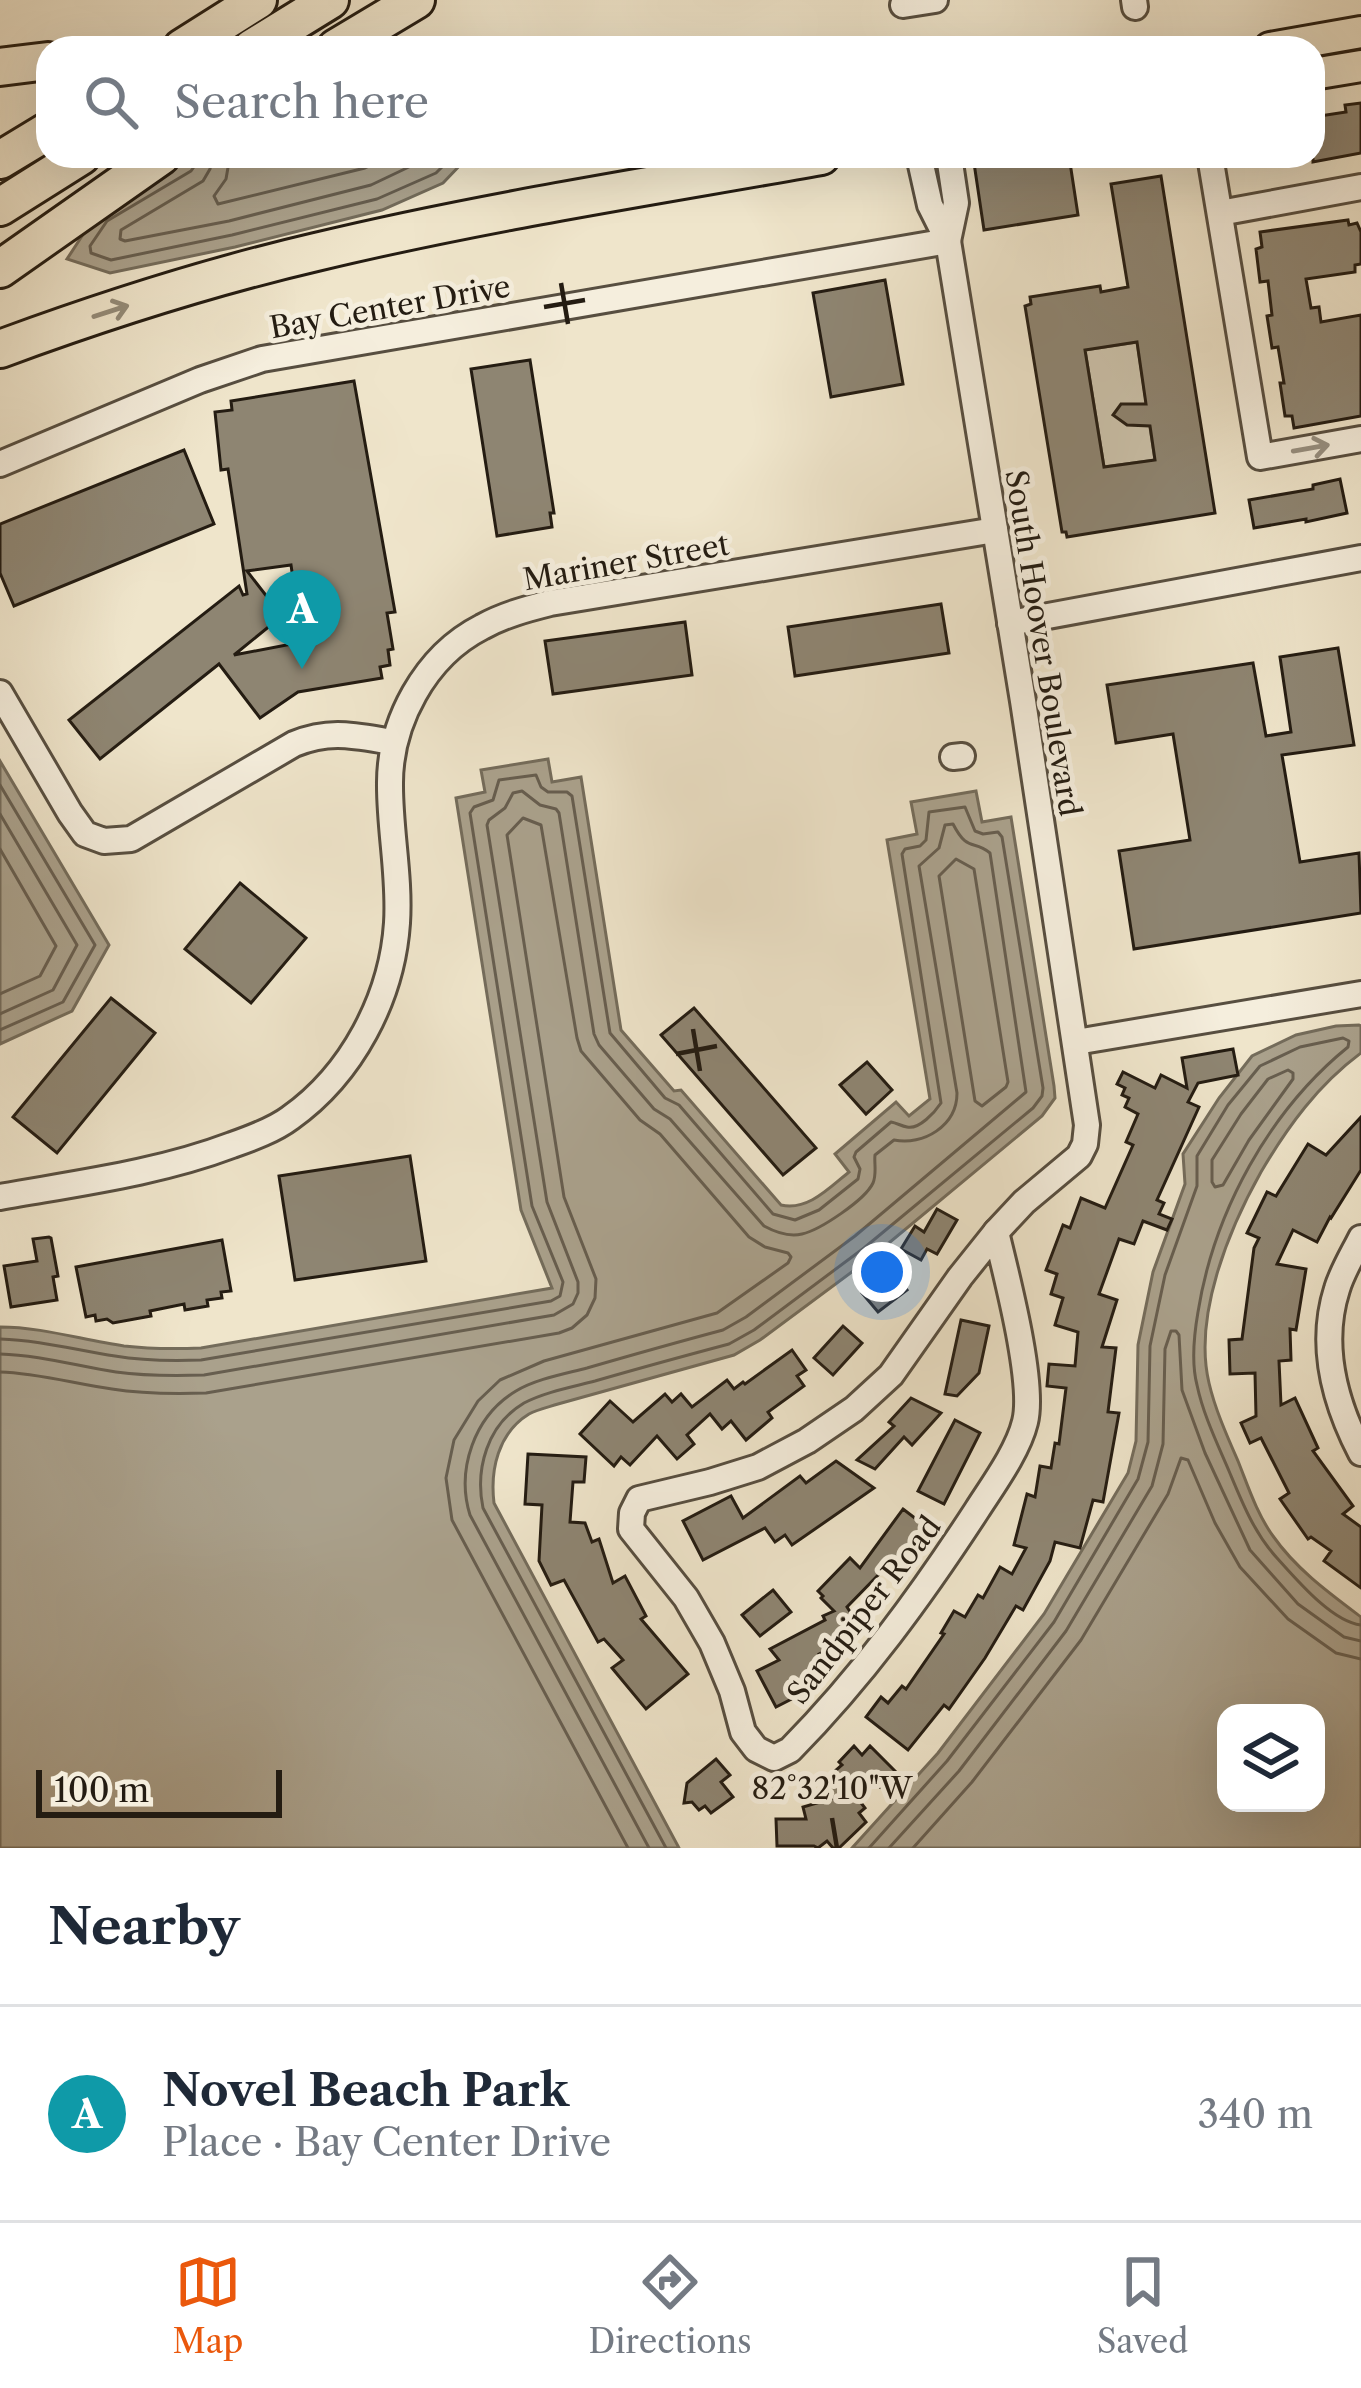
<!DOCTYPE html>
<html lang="en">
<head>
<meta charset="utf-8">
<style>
  body { margin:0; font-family:"Libre Caslon Text",serif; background:#f6f6f7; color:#1f2937 }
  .controls { position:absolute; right:36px; bottom:36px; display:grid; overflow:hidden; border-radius:24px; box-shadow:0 12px 48px #0002 }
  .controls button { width:108px; height:108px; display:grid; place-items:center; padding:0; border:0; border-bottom:3px solid #e0e1e3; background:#fff; color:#1f2937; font:60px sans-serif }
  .scale { position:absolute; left:36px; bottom:30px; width:246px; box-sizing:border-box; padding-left:12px; border:6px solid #241c12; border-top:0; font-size:33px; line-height:42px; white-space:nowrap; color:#241c12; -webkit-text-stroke:9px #f5eedd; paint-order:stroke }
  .you { position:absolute; left:882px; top:1272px; width:42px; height:42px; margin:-30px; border:9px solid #fff; border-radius:50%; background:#1a73e8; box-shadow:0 0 0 18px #1a73e833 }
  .badge { display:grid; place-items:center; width:78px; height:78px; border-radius:50%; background:#ea580c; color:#fff; font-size:39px; font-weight:700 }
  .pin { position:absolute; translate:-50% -99px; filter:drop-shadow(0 3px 6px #0008) }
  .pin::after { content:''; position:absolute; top:63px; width:42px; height:36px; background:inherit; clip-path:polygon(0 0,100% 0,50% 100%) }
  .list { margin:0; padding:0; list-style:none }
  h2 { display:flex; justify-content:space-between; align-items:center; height:156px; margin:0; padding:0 48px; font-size:51px }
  h2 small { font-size:39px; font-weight:400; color:#747a83 }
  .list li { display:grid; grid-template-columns:78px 1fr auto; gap:36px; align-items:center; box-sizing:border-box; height:216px; padding:0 48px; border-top:3px solid #e0e1e3 }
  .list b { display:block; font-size:45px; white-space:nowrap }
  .list p { margin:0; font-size:39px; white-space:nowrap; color:#747a83 }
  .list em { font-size:39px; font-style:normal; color:#747a83 }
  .icon { flex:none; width:66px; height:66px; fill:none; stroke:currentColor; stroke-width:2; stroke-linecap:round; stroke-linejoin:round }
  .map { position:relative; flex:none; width:1361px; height:1848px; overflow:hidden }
  .search { position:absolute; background:#fff; box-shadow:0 12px 48px #0002; left:36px; right:36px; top:36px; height:132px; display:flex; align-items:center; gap:30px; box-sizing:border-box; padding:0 42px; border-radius:36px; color:#747a83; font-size:45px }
  .sheet { height:372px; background:#fff }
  nav { display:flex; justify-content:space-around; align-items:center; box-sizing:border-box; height:168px; border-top:3px solid #e0e1e3; background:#fff; font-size:33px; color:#747a83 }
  nav a { display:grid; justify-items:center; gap:6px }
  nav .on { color:#ea580c }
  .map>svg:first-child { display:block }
  .green { fill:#ccc3ac; stroke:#78705f; stroke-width:3 }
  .water { fill:#aaa18c; stroke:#746c5b; stroke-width:3; fill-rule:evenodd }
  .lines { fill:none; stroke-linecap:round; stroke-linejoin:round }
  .shore { stroke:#675e4f; stroke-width:3 }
  .building { fill:#8e8572; stroke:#241c12; stroke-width:3; fill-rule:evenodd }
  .minor-casing { stroke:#574e40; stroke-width:30 }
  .major-casing { stroke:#241c12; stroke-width:36 }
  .highway-casing { stroke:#241c12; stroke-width:42 }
  .minor { stroke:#f5eedd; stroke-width:24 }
  .major { stroke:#efe5cb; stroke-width:30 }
  .highway { stroke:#efe5cb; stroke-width:36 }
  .oneway { stroke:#948b78 }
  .oneway2 { stroke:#979082 }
  .ticks { fill:none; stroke:#241c12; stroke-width:4.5 }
  .labels { text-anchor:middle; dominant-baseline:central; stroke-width:10; stroke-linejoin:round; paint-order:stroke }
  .street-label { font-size:30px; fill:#241c12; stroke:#f5eedd }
  .ticks-label { font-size:30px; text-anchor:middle; fill:#241c12; stroke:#f5eedd; stroke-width:10; stroke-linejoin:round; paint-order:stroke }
</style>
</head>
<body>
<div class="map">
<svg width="1361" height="1848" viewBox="0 0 1361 1848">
  <rect width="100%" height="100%" fill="#efe5cb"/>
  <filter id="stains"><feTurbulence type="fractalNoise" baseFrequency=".00167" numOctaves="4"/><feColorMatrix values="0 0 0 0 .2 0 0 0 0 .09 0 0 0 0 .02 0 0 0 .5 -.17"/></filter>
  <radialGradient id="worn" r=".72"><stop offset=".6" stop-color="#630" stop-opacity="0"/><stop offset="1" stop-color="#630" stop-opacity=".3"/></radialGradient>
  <!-- green -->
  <path class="green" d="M1137,342L1155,460L1104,467L1085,350Z"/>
  <!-- water -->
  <g class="water">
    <path d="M194,156H463L465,160L443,183L382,210L235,247L110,273L67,259L97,213L130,191Z"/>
    <path d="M548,759L552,782L581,777L621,1030L674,1091L681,1090L781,1205C808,1211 829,1188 849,1172L835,1154L896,1102L909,1116L930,1099L887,840L917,834L911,802L976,791L982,822L1011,817L1054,1086L1055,1098L1042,1116L872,1257L760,1340L734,1355L558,1404C549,1407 538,1409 529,1414C498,1433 490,1470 494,1503L679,1848H0V1327C42,1327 82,1340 124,1346C150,1349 175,1349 201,1348L552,1288L521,1210L456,798L485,792L481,770Z"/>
    <path d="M0,761L109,945L72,1011L0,1044Z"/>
    <path d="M1359,1025L1361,1026V1053C1318,1085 1288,1126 1261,1172C1229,1229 1193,1316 1209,1383C1215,1409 1227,1436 1238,1461C1248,1486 1257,1514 1273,1536C1296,1569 1329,1593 1361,1617V1848H852L938,1753L1044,1614L1128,1473L1136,1441L1138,1345L1153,1272L1185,1184L1183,1154L1219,1098L1252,1056L1296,1035L1336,1026ZM1226,1713H1316V1803H1226Z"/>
  </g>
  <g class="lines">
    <!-- shore -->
    <g class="shore">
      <path d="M197,156L196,164L191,171L107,221L90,246L91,253L111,260L232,235L377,199L436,173L453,156"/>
      <path d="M212,156L210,169L203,181L121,230L120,239L125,241L229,221L371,185L432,156"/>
      <path d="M230,156L226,179L214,196L218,204L365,168L390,156"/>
      <path d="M0,785L95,945L63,1002L0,1030"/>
      <path d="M0,814L77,945L53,990L0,1014"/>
      <path d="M0,849L56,946L40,976L0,994"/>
      <path d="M956,859L974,869L1008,1082L1006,1087L982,1106L975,1101L939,876Z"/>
      <path d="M1288,1070L1293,1073V1079L1249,1140L1223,1185L1215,1187L1212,1182V1160L1241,1114L1268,1079Z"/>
      <path d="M0,1339C39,1340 76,1350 115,1356C144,1361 172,1361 201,1360L551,1301L560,1296L563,1282L532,1206L470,813L474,807L493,800L499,780L536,775L541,787L548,792H567L572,796L610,1033L665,1098L679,1105L773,1214L795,1220L819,1210L858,1179L860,1169L854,1157L856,1152L891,1122C897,1123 901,1126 907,1127C919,1130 935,1112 941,1103L902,854L905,849L920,846L926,840L929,812L965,807L975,831L983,834L998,832L1002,837L1043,1088L1042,1096L1033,1108L864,1248L754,1330L729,1344C684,1356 640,1368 595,1381C572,1387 545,1392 524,1403C487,1425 475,1469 483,1508L666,1848"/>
      <path d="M0,1354C39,1355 77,1366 116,1372C145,1376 174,1376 204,1375L554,1315L573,1304L578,1293V1282L547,1202L487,825L489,820L505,808L513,793L522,791L540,805L556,809L559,813L594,1034L599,1045L654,1109L670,1119L764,1226C775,1232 789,1237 802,1234C820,1230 865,1200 873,1183C877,1174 874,1163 875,1155L894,1140C923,1146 957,1126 957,1093L919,866L939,848L945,825L953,824C968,853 973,839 990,853L1026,1092L855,1236L746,1317L723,1330C678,1342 632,1355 587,1368C564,1374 536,1379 516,1391C474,1416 456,1470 470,1515L649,1848"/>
      <path d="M0,1372C38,1373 75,1384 112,1389C143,1394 174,1394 206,1393L559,1333L572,1328L587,1315L595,1298L596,1279L564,1197L507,835L523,818L541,825L577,1038L581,1051L640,1120L660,1134L749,1237L765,1247L788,1253L791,1257L788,1263L717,1313L544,1361L500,1380L478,1401L454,1440L446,1478L452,1520L628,1848"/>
      <path d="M869,1848L947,1761L1054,1622L1138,1479L1148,1442L1150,1346L1165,1275L1197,1186V1156L1228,1105L1260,1066L1300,1047L1343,1038L1349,1041L1348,1047C1269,1111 1214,1212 1198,1312C1194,1335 1191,1362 1197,1385C1203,1414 1217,1443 1229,1471C1242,1502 1254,1533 1277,1558C1296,1579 1332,1622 1361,1625"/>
      <path d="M889,1848L959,1771L1066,1631L1152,1486L1163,1444L1165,1349L1171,1331H1176L1179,1335L1182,1390L1205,1453L1250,1550L1298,1604L1344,1637L1361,1641"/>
      <path d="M913,1848L972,1782L1081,1640L1168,1494L1181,1458L1188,1460L1215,1523L1240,1567L1288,1619L1336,1653L1361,1659"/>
    </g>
  </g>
  <!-- building -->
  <g class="building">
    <path d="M1361,103V153L1313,162V117L1346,112L1345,105Z"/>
    <path d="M1015,156H1069L1078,215L984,230L974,163Z"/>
    <path d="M1161,176L1215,513L1067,537L1066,532H1062L1025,306L1031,304L1030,297L1100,286L1101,292L1128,287L1111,184ZM1137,342L1146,404H1121L1113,415L1127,425L1150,426L1155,460L1104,467L1085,350Z"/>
    <path d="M1348,220L1349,225L1357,223L1361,232V264L1355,265V272L1306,279L1311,308L1319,307L1321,322L1361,315V416L1294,428L1292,416H1285L1280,383H1284L1278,347L1272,348L1267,316L1272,315L1268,281L1260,282L1256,249L1262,247L1260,232Z"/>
    <path d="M885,280L903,384L831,397L813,293Z"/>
    <path d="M530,360L554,513H550L552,527L497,536L471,369Z"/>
    <path d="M354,381L395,612L387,613L393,649L388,650L390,665L380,667L382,678L298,692L260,718L219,664L100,759L69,720L239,586L243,595L247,594L228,469L221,470L215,412L232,410L231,401ZM291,565L302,642L234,655L282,616L247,571Z"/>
    <path d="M184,450L214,524L14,606L0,573V524Z"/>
    <path d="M1340,479L1347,513L1306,522V519L1254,528L1249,500L1313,489V485Z"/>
    <path d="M941,604L949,653L795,676L788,627Z"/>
    <path d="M685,622L692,675L553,694L545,641Z"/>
    <path d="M1338,648L1354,745L1282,755L1300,862L1359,853L1361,913L1134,949L1119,851L1190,840L1173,734L1116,743L1107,685L1253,663L1266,736L1291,732L1280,657Z"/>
    <path d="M240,883L306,938L251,1003L185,949Z"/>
    <path d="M111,998L155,1033L57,1153L13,1117Z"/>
    <path d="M694,1008L816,1148L783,1175L661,1035Z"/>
    <path d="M1233,1049L1238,1075L1198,1083L1188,1102L1199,1107L1157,1200L1164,1203L1159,1214L1172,1219L1167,1230L1143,1221L1134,1244L1119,1239L1099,1294L1117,1300L1102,1347L1116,1348L1108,1412L1119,1413L1103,1502L1093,1500L1080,1548L1055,1542L1050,1561L1023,1610L1016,1606L985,1658L949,1709L944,1705L908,1750L866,1717L881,1697L888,1703L902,1686L906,1689L944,1634L941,1633L954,1611L965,1617L978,1595L983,1598L1000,1567L1012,1574L1026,1548L1014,1545L1027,1494L1035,1497L1040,1466L1051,1468L1055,1443L1059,1444L1066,1388L1047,1386L1049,1364L1075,1366L1078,1332L1055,1325L1063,1298L1051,1294L1057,1274L1046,1270L1063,1225L1070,1228L1081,1198L1105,1208L1133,1145L1126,1142L1138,1114L1125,1107L1129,1098L1122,1095L1125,1088L1117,1084L1123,1072L1155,1088L1161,1075L1187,1088L1182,1058Z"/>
    <path d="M867,1062L892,1090L866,1114L840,1085Z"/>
    <path d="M1361,1117V1170L1331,1218L1330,1217L1317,1242L1293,1230L1277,1264L1306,1269L1296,1330L1290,1329L1291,1360L1279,1361L1281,1405L1295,1398L1318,1448L1313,1451L1353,1506L1343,1514L1361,1527V1588L1324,1561L1331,1551L1311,1537L1308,1539L1280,1499L1289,1493L1261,1438L1250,1443L1241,1423L1256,1416L1255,1373L1230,1374L1229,1340L1242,1339L1254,1248L1259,1238L1247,1233L1267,1192L1276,1196L1308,1144L1326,1155Z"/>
    <path d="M410,1156L426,1261L295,1280L279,1176Z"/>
    <path d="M937,1209L957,1220L937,1254L927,1249L921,1260L901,1249L915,1226L924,1232Z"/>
    <path d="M49,1237L51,1238L58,1276L53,1277L57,1300L11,1307L4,1266L37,1261L33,1239Z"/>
    <path d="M222,1240L231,1291L221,1292L222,1298L207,1300L208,1306L185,1310L184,1304L150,1311L151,1316L113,1323L107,1319L96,1321L95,1315L86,1317L76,1267Z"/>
    <path d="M891,1270L907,1290L878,1312L862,1293Z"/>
    <path d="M961,1320L989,1326L979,1373L957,1396L945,1394Z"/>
    <path d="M843,1326L862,1343L833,1375L814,1358Z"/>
    <path d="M792,1350L806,1370L797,1376L804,1386L768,1412L772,1418L746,1440L731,1421L722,1429L710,1414L687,1435L694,1444L677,1459L657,1436L630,1465L621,1457L614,1466L580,1434L610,1401L633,1422L665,1394L672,1402L681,1394L692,1407L727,1380L734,1389L743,1382L745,1384Z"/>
    <path d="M911,1398L941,1413L912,1445L904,1437L875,1469L857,1460L894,1426L889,1422Z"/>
    <path d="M955,1420L980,1433L944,1504L918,1491Z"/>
    <path d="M528,1454L586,1457L584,1482H573L570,1522L585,1523L592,1542L599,1539L613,1583L625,1576L646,1616L641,1619L688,1674L646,1709L612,1668L623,1660L604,1639L598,1642L564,1580L551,1585L539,1561L542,1505L525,1504Z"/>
    <path d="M836,1461L874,1488L792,1545L785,1535L775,1542L765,1528L703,1560L683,1521L731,1496L743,1518L800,1476L806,1483Z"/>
    <path d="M903,1509L924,1525L889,1571L885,1568L847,1607L861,1629L857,1632L850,1626L826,1641L830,1648L819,1654L825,1666L803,1677L809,1690L776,1707L757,1671L779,1660L770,1649L825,1620L823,1616L834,1611L821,1598L823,1596L818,1591L850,1558L860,1568Z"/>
    <path d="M773,1590L791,1612L760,1636L742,1615Z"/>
    <path d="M854,1746L862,1755L870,1746L895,1771L880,1787L872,1779L855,1795L865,1808L859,1813L866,1822L839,1848H833L827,1841L818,1848L814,1846H777L776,1819H806L803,1807L831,1799L820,1784L842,1765L839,1762Z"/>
    <path d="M716,1759L730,1775L721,1782L733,1797L711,1813L705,1806L699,1810L692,1802L684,1803L687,1783Z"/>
  </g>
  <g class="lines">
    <!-- minor casing -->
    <g class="minor-casing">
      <g id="minor">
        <path d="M1134,0L1135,7"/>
        <path d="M903,5L935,0"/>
        <path d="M919,156L930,205L948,241L1023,701L1087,1125L1085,1144L1079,1156L1024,1202L996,1232"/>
        <path d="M1210,156L1260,457L1361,439"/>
        <path d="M1220,213L1361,187"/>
        <path d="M948,241L956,203L949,156"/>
        <path d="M0,464L200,380L262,359L948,241"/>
        <path d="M1010,623L1361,558"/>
        <path d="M0,693L70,813L85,834L104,841L131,839L294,744C331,729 355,736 393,742"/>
        <path d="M953,757L962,756"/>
        <path d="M1076,1042L1361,994"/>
        <path d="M0,1197C78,1183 158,1173 232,1145C252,1138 274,1130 290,1118C352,1074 392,998 397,923C400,877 390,832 390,786C389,723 425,656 482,627C504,615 526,609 550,603L995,530"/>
        <path d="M996,1232C1006,1274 1035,1383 1025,1422C1018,1451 993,1485 977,1510C921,1596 862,1677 790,1750L774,1758L756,1749L743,1732L732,1691L712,1643L686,1598L631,1529L632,1513L639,1499L710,1482L758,1467L807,1441L854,1409L891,1375L960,1277Z"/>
        <path d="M1361,1238C1353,1254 1342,1272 1337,1289C1319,1345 1335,1403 1361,1453"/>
      </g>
    </g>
    <!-- major casing -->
    <g class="major-casing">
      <g id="major">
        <path d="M1270,48L1361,32"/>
        <path d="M1313,74L1361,66"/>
      </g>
    </g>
    <!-- highway casing -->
    <g class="highway-casing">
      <g id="highway">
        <path d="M182,48L258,0"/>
        <path d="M252,48L330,0"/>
        <path d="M336,48L416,0"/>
        <path d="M0,67L48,61"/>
        <path d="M0,160L48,131"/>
        <path d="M0,207L81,156"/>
        <path d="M0,269L161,156"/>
        <path d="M0,349C103,311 209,277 316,252C482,212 652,186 821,156"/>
      </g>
    </g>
    <!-- minor -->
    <use href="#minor" class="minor"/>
    <!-- major -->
    <use href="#major" class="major"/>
    <!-- highway -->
    <use href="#highway" class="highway"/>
  </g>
  <!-- one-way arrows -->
  <defs><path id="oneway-shaft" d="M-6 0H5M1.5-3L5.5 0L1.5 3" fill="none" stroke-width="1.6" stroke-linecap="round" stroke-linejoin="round" transform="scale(3)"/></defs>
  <use class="oneway" href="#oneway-shaft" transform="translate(111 311) rotate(-18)"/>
  <use class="oneway2" href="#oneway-shaft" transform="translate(1311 448) rotate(-10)"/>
  <!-- ticks -->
  <path class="ticks" d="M561,283L568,324M544,307L585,300M693,1029L700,1071M676,1054L717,1046M832,1818L837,1848"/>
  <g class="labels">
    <!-- street labels -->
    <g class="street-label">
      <text transform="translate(390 307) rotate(-10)">Bay Center Drive</text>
      <text transform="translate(626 562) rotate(-10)">Mariner Street</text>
      <text transform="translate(1043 643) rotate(81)">South Hoover Boulevard</text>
      <text transform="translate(864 1610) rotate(-52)">Sandpiper Road</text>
    </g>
  </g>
  <g class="ticks-label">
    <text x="832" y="1799">82°32'10"W</text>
  </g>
  <rect width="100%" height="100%" filter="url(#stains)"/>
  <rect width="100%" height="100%" fill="url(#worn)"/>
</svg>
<div class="controls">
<button><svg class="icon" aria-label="layers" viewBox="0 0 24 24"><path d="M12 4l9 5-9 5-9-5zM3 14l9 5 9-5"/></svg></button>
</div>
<div class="scale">100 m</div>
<div class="you"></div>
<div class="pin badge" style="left:302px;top:669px;background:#0f9aa8">A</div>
<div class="search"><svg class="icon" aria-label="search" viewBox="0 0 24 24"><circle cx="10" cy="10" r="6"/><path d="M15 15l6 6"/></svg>Search here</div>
</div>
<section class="sheet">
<h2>Nearby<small></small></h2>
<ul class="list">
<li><span class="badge" style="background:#0f9aa8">A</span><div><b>Novel Beach Park</b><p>Place · Bay Center Drive</p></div><em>340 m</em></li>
</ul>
</section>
<nav>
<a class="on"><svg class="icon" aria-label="map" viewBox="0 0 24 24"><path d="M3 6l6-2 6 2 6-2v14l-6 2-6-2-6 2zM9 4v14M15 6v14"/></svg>Map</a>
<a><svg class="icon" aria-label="directions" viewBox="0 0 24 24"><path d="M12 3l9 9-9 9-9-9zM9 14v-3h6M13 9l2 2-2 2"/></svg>Directions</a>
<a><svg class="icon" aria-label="saved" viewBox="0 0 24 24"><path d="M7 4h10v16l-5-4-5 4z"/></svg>Saved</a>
</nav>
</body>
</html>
